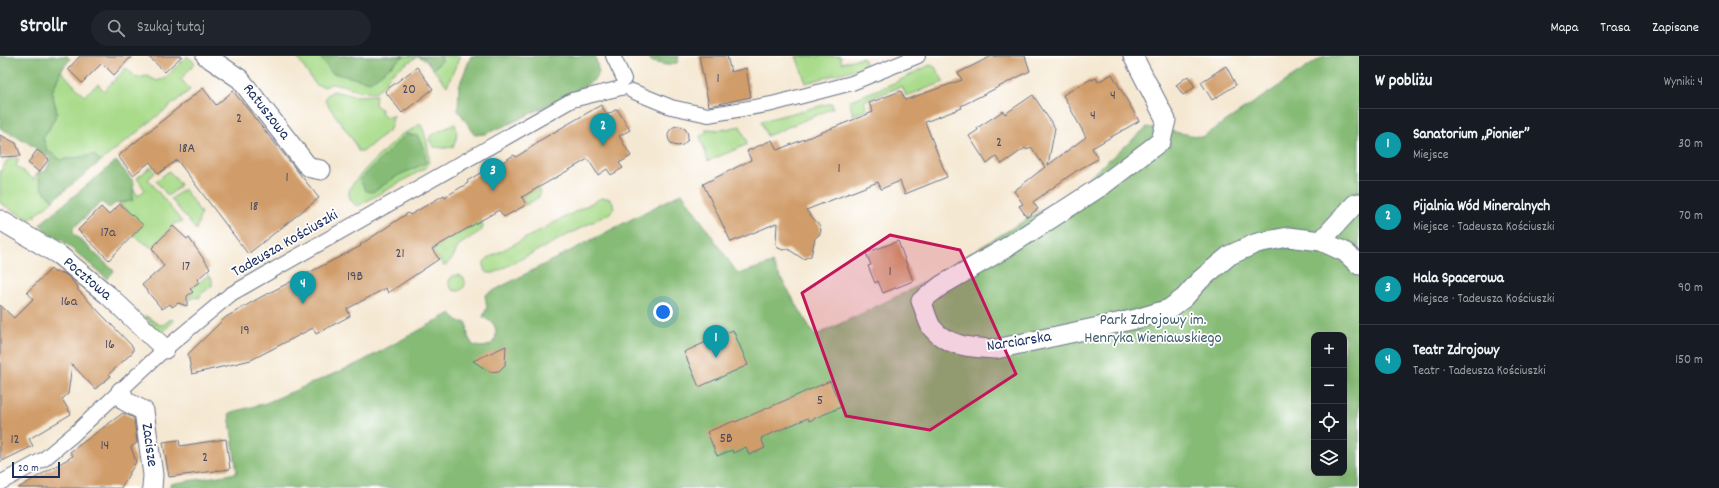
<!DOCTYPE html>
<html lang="pl">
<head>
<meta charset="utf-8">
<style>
  body { margin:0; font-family:Dekko,sans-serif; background:#20242c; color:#f1f3f6 }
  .controls { position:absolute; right:12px; bottom:12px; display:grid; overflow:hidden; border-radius:8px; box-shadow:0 4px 16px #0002 }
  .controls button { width:36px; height:36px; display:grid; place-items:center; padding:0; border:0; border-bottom:1px solid #363941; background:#171b24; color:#f1f3f6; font:20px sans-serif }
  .scale { position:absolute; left:12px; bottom:10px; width:48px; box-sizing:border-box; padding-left:4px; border:2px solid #1b2f5e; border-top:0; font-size:11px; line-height:14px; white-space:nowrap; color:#1b2f5e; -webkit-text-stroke:3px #fff; paint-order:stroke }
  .you { position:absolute; left:663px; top:256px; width:14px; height:14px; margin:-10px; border:3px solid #fff; border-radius:50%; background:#1a73e8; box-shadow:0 0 0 6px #1a73e833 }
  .badge { display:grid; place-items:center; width:26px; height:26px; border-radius:50%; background:#d93025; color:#fff; font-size:13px; font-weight:700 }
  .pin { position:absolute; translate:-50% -33px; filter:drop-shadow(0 1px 2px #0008) }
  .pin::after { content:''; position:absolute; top:21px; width:14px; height:12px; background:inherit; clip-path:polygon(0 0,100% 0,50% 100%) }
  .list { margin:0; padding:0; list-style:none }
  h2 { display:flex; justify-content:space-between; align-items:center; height:52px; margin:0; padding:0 16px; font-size:17px }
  h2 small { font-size:13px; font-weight:400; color:#9ea1a6 }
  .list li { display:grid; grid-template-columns:26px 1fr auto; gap:12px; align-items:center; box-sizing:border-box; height:72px; padding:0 16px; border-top:1px solid #363941 }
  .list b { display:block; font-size:15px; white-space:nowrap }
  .list p { margin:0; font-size:13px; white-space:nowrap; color:#9ea1a6 }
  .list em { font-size:13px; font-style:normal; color:#9ea1a6 }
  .icon { flex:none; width:22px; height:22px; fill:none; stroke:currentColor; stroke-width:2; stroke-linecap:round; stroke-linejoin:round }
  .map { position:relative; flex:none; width:1359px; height:432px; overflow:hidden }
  header { display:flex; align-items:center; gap:24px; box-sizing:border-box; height:56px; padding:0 20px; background:#171b24; border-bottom:1px solid #363941 }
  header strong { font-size:19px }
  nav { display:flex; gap:22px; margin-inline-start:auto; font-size:14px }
  .search { width:280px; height:36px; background:#20242c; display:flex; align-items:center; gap:10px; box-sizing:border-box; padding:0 14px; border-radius:22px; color:#9ea1a6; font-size:15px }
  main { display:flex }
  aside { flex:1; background:#171b24 }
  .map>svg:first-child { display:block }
  .green { fill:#a9db8a; stroke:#628574 }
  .forest { fill:#86bb76; stroke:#50756a; fill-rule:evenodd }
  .building { fill:#d09c69 }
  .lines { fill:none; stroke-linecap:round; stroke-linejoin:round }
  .pedestrian-casing { stroke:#677087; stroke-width:16 }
  .minor-casing { stroke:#677087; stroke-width:21 }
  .pedestrian { stroke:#fff; stroke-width:14 }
  .minor { stroke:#fff; stroke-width:19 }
  .marked { fill:#c2185b; fill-opacity:0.2; stroke:#c2185b; stroke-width:3; stroke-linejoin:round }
  .labels { text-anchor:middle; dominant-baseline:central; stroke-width:3.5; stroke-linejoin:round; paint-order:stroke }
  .number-label { font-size:14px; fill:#484a61 }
  .street-label { font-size:16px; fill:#1b2f5e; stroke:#fff }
  .park-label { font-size:16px; fill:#3e5a69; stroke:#fff }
</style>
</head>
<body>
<header>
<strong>Strollr</strong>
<div class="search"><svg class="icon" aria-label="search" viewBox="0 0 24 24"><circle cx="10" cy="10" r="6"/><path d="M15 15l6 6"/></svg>Szukaj tutaj</div>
<nav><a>Mapa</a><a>Trasa</a><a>Zapisane</a></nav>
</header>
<main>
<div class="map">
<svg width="1359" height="432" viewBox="0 0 1359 432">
  <rect width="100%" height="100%" fill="#fff"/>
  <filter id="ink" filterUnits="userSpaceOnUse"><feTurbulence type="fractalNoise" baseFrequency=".025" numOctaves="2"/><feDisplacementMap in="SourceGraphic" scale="8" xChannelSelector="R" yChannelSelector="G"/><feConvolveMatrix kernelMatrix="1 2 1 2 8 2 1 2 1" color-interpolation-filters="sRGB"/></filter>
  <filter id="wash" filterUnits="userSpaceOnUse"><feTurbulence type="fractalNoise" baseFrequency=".012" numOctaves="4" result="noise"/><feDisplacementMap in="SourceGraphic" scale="16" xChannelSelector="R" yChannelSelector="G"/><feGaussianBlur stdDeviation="0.9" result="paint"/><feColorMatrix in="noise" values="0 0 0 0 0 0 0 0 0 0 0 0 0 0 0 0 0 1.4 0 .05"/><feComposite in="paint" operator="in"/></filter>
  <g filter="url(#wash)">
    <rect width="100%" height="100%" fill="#f5e8d2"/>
    <!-- green -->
    <g class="green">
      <path d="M187,0L195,7L181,23L190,34L101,105L94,99L61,104L47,94L43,82L48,75L57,57L52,36L61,15L84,40L98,28L104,35L126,12L137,22L147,20L157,25L165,22Z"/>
      <path d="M296,0H418L392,17L383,30L375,36L359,35L342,29L331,28L325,31L316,29Z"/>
      <path d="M441,0H460L447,30L433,13L442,5Z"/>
      <path d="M796,0H840L842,7L863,1L866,10L806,27Z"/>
      <path d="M930,9L935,11L944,26L906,40L902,30L864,45L867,54L853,59L849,45L894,27Z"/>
      <path d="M333,35L355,40L376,39L375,49L380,52L383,59L389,61L394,59L390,73L364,95H358L353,84L325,45L326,40Z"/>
      <path d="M832,47L833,52L767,80L761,65Z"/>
      <path d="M419,68L421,69C426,77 432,104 427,111L360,149L356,150C353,146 348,142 349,136C350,125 389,91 398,81C405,75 414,75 419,68Z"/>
      <path d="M455,68C458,77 457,83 453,91L445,92L434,91L429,84L431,79Z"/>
      <path d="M740,70L747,86L746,89L708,105L700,80L706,77V73L721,74Z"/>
      <path d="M9,102L19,103L16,110L33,123L38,117C40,130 43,136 53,144L30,164L0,147V116Z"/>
      <path d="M151,111L155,117L148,123L182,166L175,167L152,192L133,179L142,169L119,147L132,145L133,133L138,140L145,134L137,122Z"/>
      <path d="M169,115L180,128L178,132L168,140L156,125Z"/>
      <path d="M538,131L540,137L539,141L526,149L522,141Z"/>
      <path d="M184,133L201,157L196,174L171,143Z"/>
      <path d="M601,142H608L612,145L614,151L610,157L494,217H488L484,214V206L488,202Z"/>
      <path d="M481,164L483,169L482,174L459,189L452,203L444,210L432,193Z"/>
      <circle cx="457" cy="227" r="8"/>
      <path d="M208,219L212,223V230L201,238L199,242L196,241L189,244L188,241L193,236L191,233Z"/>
      <path d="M144,260C152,261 154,269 163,269L171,263L174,265L160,278Z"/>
    </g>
    <!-- forest -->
    <g class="forest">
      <path d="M0,0H67L70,3L61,15L52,36L57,57L48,75L43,82L47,94L61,104L94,99L101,105L53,144C43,136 40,130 38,117L46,115L51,102L25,85L0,72Z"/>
      <path d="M319,0H404L370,26L332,17Z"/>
      <path d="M417,0H441L442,5L433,13L426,4Z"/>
      <path d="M471,0H595L599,17L594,24L575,36L509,68L485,78L475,79L458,54L459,30Z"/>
      <path d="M648,0H679L677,7L666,9L652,6Z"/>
      <path d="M1324,0H1359V432H170V428L237,417L229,357L266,347L359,307L451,257L458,265L467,267L468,281L473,289C490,296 502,282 493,267L483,261L487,251L485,239L682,137L738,218L772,207L815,280L914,232L1073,135L1147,71L1202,81ZM1314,279H1344V417H1314Z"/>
      <path d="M406,78L418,80L425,96L426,107L399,119L373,136L366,135L360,124Z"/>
      <path d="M116,105L134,126L132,145L116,147L109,152L102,146L73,172V177L114,215L107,223L62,184L49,179L40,168Z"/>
    </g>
    <g id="blocks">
      <!-- building -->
      <g class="building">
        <path d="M80,0H132L114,19L102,7L82,27L68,13Z"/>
        <path d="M148,0H182L165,16Z"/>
        <path d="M699,0H727L731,16L746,12L751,41L709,50Z"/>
        <path d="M992,0H1025L1030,15L961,50L962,52L925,66L947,121L905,138L900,125L881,133L878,126L806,154L820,170L821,175L819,179L815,182L811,200L803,203L788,193L783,194L778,192L776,188L777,167L731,186L703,128L751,104L747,95L772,84L777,94L873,56L869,47L901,35L905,44L962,24L958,17Z"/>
        <path d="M1226,10L1236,29L1212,44L1201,26Z"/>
        <path d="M417,11L433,33L402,57L385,35Z"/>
        <path d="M1112,18L1139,65L1092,92L1098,103L1076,115L1033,146L1038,153L1027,161L1019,150L1023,148L1014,135L1045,111L1031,91L1027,94L1025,92L1002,108L996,101L987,108L969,80L978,74L977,72L1003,55L1005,58L1033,39L1055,72L1048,109L1086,81L1063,39L1091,23L1092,24L1096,22L1098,26Z"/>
        <path d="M1188,20L1195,31L1183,39L1176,29Z"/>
        <path d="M203,32L216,49L233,35L319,142L248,198L177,104L158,118L150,106L133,119L118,100Z"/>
        <path d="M601,49L607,59L617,53L630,74L619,80L631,100L619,107L623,112L611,119L607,113L598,119L588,103L522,141L526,149L504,161L499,154L432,193L439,203L388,237L386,232L347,253L350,260L316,278L313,272L251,304L192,318L188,298L226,261L261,241L361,190L360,189L408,157L410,159L444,139L445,141L468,127L467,125L500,105L501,107L514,99L516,101L538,87L537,86Z"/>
        <circle cx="678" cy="80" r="10"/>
        <path d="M0,79L16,87L21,100L0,101Z"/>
        <path d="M37,94L49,103L39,116L28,107Z"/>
        <path d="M120,148L143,169L109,204L78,174L101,151L109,159Z"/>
        <path d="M173,170L187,183L189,182L210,212L197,224L199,226L190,233L193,236L187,240V250L178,247L172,251L170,248L162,253L142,229L164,210L152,192Z"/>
        <path d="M898,185L913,225L883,237L878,225L875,227L868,210L871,209L866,197Z"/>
        <path d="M51,213L54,216L63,217L68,220L78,231V234L133,291V296L109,318L111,320L95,333L72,308L68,338L62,343L71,358L29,383L33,390L0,406V249L14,262L33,243L27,236Z"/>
        <path d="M733,274L748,309L699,331L684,296Z"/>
        <path d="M506,290L505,309L499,315L490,316L473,305Z"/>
        <path d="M830,325L841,351L809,365L808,362L761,382L765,392L749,399L746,391L733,397L732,394L717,400L707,376L734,365L735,366Z"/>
        <path d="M123,357L134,362L137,387L131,391L136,406L121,432H18L73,400L70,396Z"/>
        <path d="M226,383L230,413L169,421L163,386L179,384L180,390Z"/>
      </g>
    </g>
  </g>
  <g filter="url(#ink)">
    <use href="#blocks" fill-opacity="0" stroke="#677087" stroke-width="1"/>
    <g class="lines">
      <!-- pedestrian casing -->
      <g class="pedestrian-casing">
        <g id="pedestrian">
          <path d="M613,0L624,23"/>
          <path d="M632,35L671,51L708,59L772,48L852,27L918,0"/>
          <path d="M0,427L44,403L74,378L165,293L231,238L572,44L621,32"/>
        </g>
      </g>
      <!-- minor casing -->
      <g class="minor-casing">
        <g id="minor">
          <path d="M206,0L240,23L306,108L311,112L321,114"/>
          <path d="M1133,0L1166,64L1161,85L1103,129L1004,193L942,229L921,245C925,253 927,265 932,272C947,291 975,292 996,293L1136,263L1169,253L1184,242L1200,224L1230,199L1257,187L1288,181L1321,185L1345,196L1359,209"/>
          <path d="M0,164L59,199L108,239L165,293"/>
          <path d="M1321,185L1355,148L1359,147"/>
          <path d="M121,335L125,345L144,355L153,419L152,432"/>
        </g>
      </g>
      <!-- pedestrian -->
      <use href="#pedestrian" class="pedestrian"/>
      <!-- minor -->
      <use href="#minor" class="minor"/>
    </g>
  </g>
  <!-- marked area -->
  <path class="marked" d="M890,179L960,194L1016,318L930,374L846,360L802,237Z"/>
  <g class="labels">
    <!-- number labels -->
    <g class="number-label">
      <text x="718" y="23">1</text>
      <text x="409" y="34">20</text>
      <text x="1113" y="40">4</text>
      <text x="1093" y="60">4</text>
      <text x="239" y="63">2</text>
      <text x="999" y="87">2</text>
      <text x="187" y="93">18A</text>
      <text x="839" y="113">1</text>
      <text x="287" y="122">1</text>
      <text x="254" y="151">18</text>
      <text x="108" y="177">17a</text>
      <text x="400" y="198">21</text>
      <text x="186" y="211">17</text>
      <text x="890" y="216">1</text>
      <text x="355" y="221">19B</text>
      <text x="69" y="246">16a</text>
      <text x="245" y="275">19</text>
      <text x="110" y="289">16</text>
      <text x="820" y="345">5</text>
      <text x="726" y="383">5B</text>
      <text x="15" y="384">12</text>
      <text x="105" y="390">14</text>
      <text x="205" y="402">2</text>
    </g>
    <!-- street labels -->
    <g class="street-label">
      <text transform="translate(266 56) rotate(52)">Ratuszowa</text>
      <text transform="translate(285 188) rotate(-30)">Tadeusza Kościuszki</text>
      <text transform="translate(87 223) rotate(40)">Pocztowa</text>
      <text transform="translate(1019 286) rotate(-9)">Narciarska</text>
      <text transform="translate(149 389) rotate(82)">Zacisze</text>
    </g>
    <!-- park labels -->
    <g class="park-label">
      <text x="1153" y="264">Park Zdrojowy im.<tspan x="1153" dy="18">Henryka Wieniawskiego</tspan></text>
    </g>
  </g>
</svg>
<div class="controls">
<button>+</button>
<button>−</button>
<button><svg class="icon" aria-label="locate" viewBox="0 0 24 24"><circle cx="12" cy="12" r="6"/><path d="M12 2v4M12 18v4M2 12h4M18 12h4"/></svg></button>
<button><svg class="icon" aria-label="layers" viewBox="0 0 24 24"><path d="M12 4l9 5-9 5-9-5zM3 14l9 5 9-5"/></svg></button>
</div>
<div class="scale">20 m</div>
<div class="you"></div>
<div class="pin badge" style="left:716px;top:302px;background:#0f9aa8">1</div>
<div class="pin badge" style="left:603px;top:90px;background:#0f9aa8">2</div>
<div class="pin badge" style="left:493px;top:135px;background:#0f9aa8">3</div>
<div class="pin badge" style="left:303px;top:248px;background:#0f9aa8">4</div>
</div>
<aside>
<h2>W pobliżu<small>Wyniki: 4</small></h2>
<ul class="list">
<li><span class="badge" style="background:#0f9aa8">1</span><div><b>Sanatorium „Pionier”</b><p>Miejsce</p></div><em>30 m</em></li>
<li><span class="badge" style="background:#0f9aa8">2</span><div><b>Pijalnia Wód Mineralnych</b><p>Miejsce · Tadeusza Kościuszki</p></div><em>70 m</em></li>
<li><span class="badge" style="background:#0f9aa8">3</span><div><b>Hala Spacerowa</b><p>Miejsce · Tadeusza Kościuszki</p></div><em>90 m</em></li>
<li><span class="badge" style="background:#0f9aa8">4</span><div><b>Teatr Zdrojowy</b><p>Teatr · Tadeusza Kościuszki</p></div><em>150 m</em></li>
</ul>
</aside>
</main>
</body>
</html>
